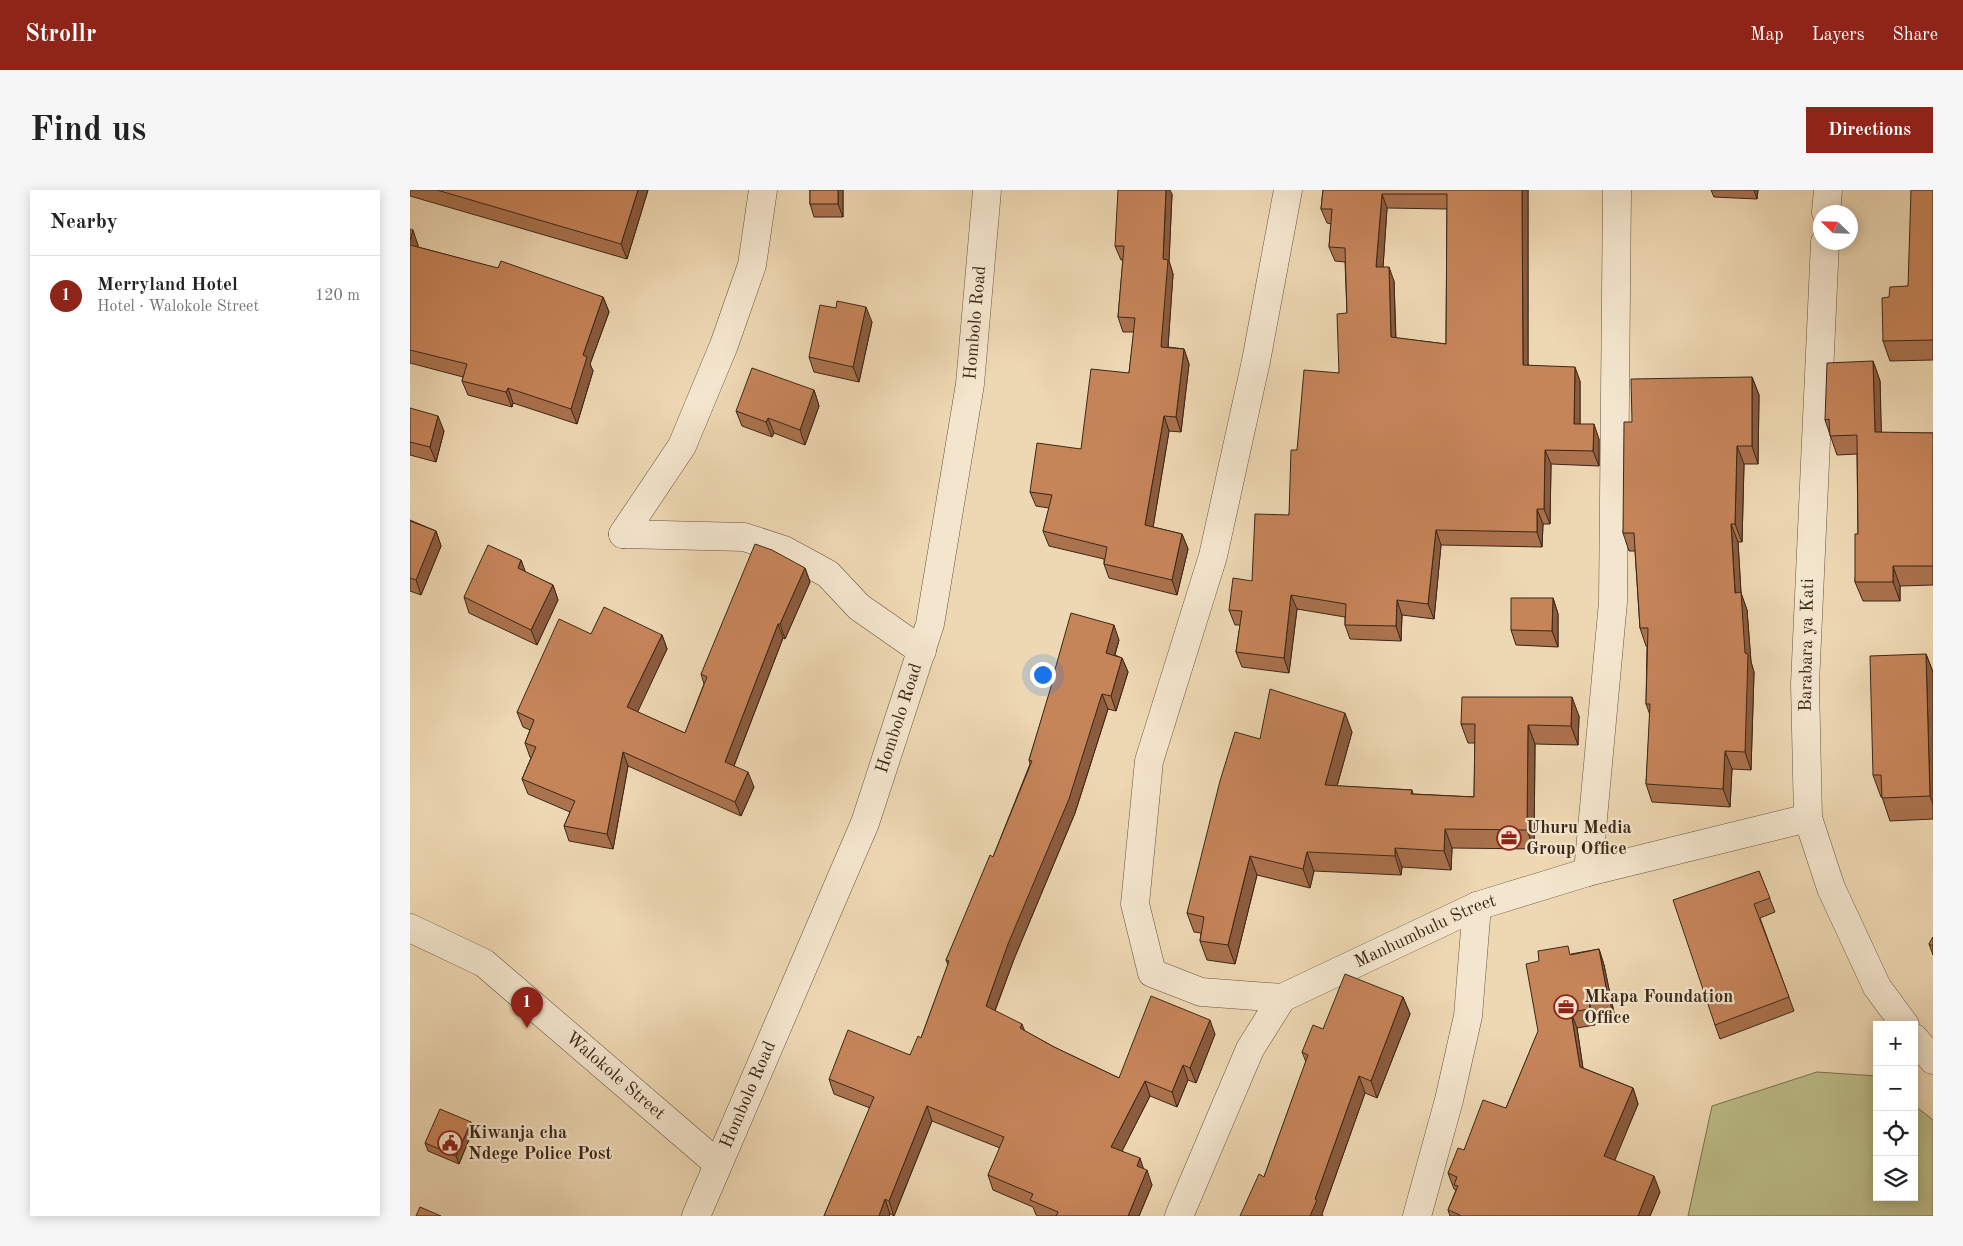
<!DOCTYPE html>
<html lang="en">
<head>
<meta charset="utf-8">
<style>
  body { margin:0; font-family:"Old Standard TT",serif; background:#f6f6f6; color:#222 }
  .controls { position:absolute; right:15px; bottom:15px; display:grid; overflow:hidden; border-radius:0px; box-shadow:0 2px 12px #0003 }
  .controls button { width:45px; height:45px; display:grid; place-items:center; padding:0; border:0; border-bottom:1px solid #e0e0e0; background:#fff; color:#222; font:25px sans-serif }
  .compass { position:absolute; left:1403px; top:15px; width:45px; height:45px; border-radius:50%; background:#fff; box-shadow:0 2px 12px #0003; rotate:293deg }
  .you { position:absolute; left:632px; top:484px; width:18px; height:18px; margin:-12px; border:4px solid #fff; border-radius:50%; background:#1a73e8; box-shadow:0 0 0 8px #1a73e833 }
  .badge { display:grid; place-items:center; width:32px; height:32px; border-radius:50%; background:#8f2418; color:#fff; font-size:16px; font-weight:700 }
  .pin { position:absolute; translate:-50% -41px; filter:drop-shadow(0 1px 2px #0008) }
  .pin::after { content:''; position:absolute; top:26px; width:18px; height:15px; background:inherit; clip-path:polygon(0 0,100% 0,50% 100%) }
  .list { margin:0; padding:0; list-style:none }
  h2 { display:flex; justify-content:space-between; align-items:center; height:65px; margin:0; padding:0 20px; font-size:21px }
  h2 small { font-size:16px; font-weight:400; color:#767676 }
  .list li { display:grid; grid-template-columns:32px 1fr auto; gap:15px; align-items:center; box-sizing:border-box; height:80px; padding:0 20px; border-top:1px solid #e0e0e0 }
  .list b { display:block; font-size:19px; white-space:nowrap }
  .list p { margin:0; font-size:16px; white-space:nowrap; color:#767676 }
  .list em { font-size:16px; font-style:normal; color:#767676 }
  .icon { flex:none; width:28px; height:28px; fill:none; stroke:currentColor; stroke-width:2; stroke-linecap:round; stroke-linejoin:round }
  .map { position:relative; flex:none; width:1523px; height:1026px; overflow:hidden; border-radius:0px }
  header { display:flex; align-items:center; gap:30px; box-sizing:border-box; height:70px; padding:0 25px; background:#8f2418; color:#fff }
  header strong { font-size:24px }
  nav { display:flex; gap:28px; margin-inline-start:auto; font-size:18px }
  .intro { display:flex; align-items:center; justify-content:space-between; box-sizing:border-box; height:120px; padding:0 30px }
  h1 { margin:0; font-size:35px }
  .button { padding:12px 22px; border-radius:0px; background:#8f2418; color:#fff; font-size:18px; font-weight:700 }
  main { display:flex; gap:30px; padding:0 30px }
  aside { flex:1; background:#fff; border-radius:0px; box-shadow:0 2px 12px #0003 }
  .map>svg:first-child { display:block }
  .green { fill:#bcbe8a; stroke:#7c7251 }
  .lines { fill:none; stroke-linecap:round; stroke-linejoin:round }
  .minor-casing { stroke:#68533f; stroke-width:29 }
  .tertiary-casing { stroke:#68533f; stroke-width:29 }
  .minor { stroke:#f4e6ce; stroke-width:28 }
  .tertiary { stroke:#f4e6ce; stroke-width:28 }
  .wall { fill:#aa724d; stroke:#3b2718; fill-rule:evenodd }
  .shaded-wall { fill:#8b5c3e; stroke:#3b2718 }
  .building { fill:#c68459; stroke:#3b2718; fill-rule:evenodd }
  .labels { text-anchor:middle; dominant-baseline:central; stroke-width:4.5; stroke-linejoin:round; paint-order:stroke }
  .street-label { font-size:18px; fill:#3b2718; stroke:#f4e6ce }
  .poi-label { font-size:18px; font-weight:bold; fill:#3b2718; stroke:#f4e6ce; text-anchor:start }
</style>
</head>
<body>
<header>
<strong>Strollr</strong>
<nav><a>Map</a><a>Layers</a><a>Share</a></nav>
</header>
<div class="intro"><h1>Find us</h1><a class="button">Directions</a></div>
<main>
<aside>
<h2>Nearby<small></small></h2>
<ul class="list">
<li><span class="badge">1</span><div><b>Merryland Hotel</b><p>Hotel · Walokole Street</p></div><em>120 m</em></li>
</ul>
</aside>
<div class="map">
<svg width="1523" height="1026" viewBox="0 0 1523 1026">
  <rect width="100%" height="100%" fill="#eed8b3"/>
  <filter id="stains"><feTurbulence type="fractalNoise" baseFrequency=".004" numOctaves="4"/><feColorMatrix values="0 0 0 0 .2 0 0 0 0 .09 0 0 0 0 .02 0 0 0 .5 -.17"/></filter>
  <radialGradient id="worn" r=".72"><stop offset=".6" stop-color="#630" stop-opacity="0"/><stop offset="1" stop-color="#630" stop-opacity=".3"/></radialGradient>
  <!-- green -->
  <path class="green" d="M1407,882L1467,886V1007H1504V915L1523,930V1026H1278L1302,916Z"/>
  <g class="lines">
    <!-- minor casing -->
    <g class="minor-casing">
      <g id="minor">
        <path d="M1416,22L1418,0"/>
        <path d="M1415,52L1395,494L1398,628L1421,698L1467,797L1495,835"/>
        <path d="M213,344L272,256L314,155L342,75L353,0"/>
        <path d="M213,344L334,347L374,360L418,384L449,417L512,461"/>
        <path d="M1178,682L1203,412L1207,0"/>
        <path id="s1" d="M0,738L74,773L308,974"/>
        <path d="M872,808L791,802L742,783L725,714L739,571L803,366L846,171L878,0"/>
        <path d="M1504,848L1523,870"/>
        <path id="s2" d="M769,1026L840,859L872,808L1067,716L1178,682L1398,628"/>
        <path d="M1007,1026L1039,910L1058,826L1067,716"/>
      </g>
    </g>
    <!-- tertiary casing -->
    <g class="tertiary-casing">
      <g id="tertiary">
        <path id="s3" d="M286,1026L455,633L520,434L560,194L577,0"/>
      </g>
    </g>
    <!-- minor -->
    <use href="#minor" class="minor"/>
    <!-- tertiary -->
    <use href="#tertiary" class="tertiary"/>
  </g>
  <!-- wall -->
  <g class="wall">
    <path d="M0,0H238L217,69L0,6Z"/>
    <path d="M400,0H433V27H404L400,14Z"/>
    <path d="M913,0H1118V175L1170,191V234L1189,249V276L1141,274L1140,334H1133L1132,357L1031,355L1024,429L992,425L991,451L940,449L935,435V427L887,419L879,483L832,477L826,462L830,435H825L819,420L842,391L879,325L887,260L929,183L937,123L935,72L925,71L919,57L921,34L917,33L911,19ZM977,18L1037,19L1036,154L986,148L984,91L973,77Z"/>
    <path d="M1301,0H1348L1347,9L1304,7Z"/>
    <path d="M1523,0V170L1480,171L1473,151L1479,107L1498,96Z"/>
    <path d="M762,4L759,71L763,84L758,157L774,159L779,174L771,242L759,241L743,337L772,344L778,359L767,405L699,388L694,374V369L639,356L633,341L639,318L626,316L620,302L671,259L719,183L724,142H713L708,127L713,70H711L705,56Z"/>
    <path d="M0,39L8,55V57L193,107L199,122L180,174L183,181L167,234L103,213L102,217L58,205L52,191L53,187L0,173Z"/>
    <path d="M462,132L449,192L404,182L399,167Z"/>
    <path d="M1463,171L1470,191L1471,243H1523V395L1490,396V411H1453L1445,392L1448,344L1447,264L1427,265L1415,230Z"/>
    <path d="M1342,187L1349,205L1348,274H1334L1332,352H1328L1331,403L1337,420L1341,472L1344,482L1341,580L1322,579L1320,617L1242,612L1236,594L1240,525L1236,514L1237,456H1236L1230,438L1225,361H1219L1213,343L1222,232Z"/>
    <path d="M404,200L409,216L395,255L364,243L362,247L332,236L326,221Z"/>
    <path d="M0,218L34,241L26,272L0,265Z"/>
    <path d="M0,330L26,341L31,356L11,405L0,401Z"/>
    <path d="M111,370L115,382L143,395L148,410L127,455L59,423L54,407Z"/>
    <path d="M395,378L400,392L375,449L373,448L324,576L344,597L331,626L218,576L203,659L159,651L154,636L160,622L118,604L112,589L121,568L120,567L115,553L120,540L113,537L107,522L181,444L252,445L257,459L227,522L275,543L294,494L291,484Z"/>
    <path d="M1143,408L1148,424V457L1106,455L1101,440Z"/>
    <path d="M709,450L705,465L712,468L718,482L706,521L698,519L665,623L604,769L585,821L615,841L644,857L709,888L805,844L786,893L778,890L767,917L740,906L712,961L733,978L742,995L729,1026H628L626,1025L623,1017L583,1000L578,985L590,958L522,931L484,1026L480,1024L479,1026H414L460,918L424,904L419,889L500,865L511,848L538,775L536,770L583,667L620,574L619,570L643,493L642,490Z"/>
    <path d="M1516,464L1523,482V629L1480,631L1472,607H1471L1463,585Z"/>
    <path d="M1169,526L1168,555L1125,554L1124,659L1042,658L1041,680L992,677L991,685L904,681L900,698L847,685L825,774L797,770L790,751L791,743L784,742L777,723L850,549L942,542L927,596L1002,600L1003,604L1064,607L1065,553H1058L1051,534Z"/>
    <path d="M1349,681L1365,722L1350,728L1384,821L1310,849L1305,835Z"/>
    <path d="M1523,747V765L1519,754Z"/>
    <path d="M1189,759L1194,775L1204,823L1184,827L1185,835L1167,838L1173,878L1223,898L1228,914L1204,970L1250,1002L1240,1026H1040L1038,1020L1046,1000L1044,999L1038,983L1054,960L1096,918L1161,764Z"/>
    <path d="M993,807L1000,824L967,908L955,903L912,1024L854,987L896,872L892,862L913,839Z"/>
    <path d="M61,932L63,940L49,974L18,961L15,953Z"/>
  </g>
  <!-- shaded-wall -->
  <g class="shaded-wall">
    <path d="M228,0H238L217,69L211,54Z"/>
    <path d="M428,0H433V27L428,14Z"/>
    <path d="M756,0H760L762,4L759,71L763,84L757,171L751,157L753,69Z"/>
    <path d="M1112,0H1118V190L1113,175Z"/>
    <path d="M1344,0H1348L1347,9Z"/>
    <path d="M972,4L977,18L972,92L966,77Z"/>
    <path d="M3,40L8,55L4,70L0,58V51Z"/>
    <path d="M979,77L984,91L986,162L981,147Z"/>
    <path d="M193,107L199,122L180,174L183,181L167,234L161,219L173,165Z"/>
    <path d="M456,117L462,132L449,192L443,177Z"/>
    <path d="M774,159L779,174L771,242L766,227Z"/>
    <path d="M1463,171L1470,191L1472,262L1465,242Z"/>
    <path d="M1165,177L1170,191V248L1164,234Z"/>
    <path d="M1342,187L1349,205L1348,274L1342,256Z"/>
    <path d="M98,198L103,213L102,217L96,202Z"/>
    <path d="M404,200L409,216L395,255L390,240Z"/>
    <path d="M28,226L34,241L26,272L20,257Z"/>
    <path d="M754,226L759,241L741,350L735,335Z"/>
    <path d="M358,228L364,243L362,247L356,232Z"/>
    <path d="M1184,234L1189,249V276L1183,261Z"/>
    <path d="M1327,256L1334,274L1332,352L1325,334Z"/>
    <path d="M1135,260L1141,274L1140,334L1134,319Z"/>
    <path d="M1127,319L1133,334L1132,357L1127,342Z"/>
    <path d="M1321,334L1328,352L1331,403L1337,420L1341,472L1344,482L1341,580L1335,562Z"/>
    <path d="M1026,340L1031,355L1024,429L1018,414Z"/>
    <path d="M26,341L31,356L11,405L6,390Z"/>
    <path d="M772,344L778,359L767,405L762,390Z"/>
    <path d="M111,370L117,386L108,378Z"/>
    <path d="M1483,376L1490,396V411L1483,392Z"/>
    <path d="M395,378L400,392L375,449L370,434Z"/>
    <path d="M143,395L148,410L127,455L121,440Z"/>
    <path d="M881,405L887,419L879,483L874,468Z"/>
    <path d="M1143,408L1148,424V457L1142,441Z"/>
    <path d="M987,410L992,425L991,451L986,436Z"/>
    <path d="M368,434L373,448L320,586L315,572Z"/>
    <path d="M704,435L709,450L701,477L696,463Z"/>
    <path d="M252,445L257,459L223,532L217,517Z"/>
    <path d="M1516,464L1523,482V614L1520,606Z"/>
    <path d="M712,468L718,482L706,521L701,506Z"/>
    <path d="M692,504L698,519L665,623L604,769L581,831L576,816L598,754Z"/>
    <path d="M1162,507L1169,526L1168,555L1161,536Z"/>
    <path d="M935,523L942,542L922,614L915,595Z"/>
    <path d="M1118,535L1125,554L1124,659L1117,640Z"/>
    <path d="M1315,561L1322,579L1320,617L1313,599Z"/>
    <path d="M213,562L218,576L203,659L197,644Z"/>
    <path d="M338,582L344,597L331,626L325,612Z"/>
    <path d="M1035,639L1042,658L1041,680L1034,661Z"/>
    <path d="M985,658L992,677L991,685L985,666Z"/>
    <path d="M897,662L904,681L900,698L893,679Z"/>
    <path d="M840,666L847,685L825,774L818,755Z"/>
    <path d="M1189,759L1194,775L1204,823L1198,808Z"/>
    <path d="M993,807L1000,824L967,908L961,891Z"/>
    <path d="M1179,812L1184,827L1185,835L1180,819Z"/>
    <path d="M1161,822L1167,838L1175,892L1170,877Z"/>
    <path d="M800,830L805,844L786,893L780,878Z"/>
    <path d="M612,834L618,849L610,838Z"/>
    <path d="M773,875L778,890L767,917L762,902Z"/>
    <path d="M949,886L955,903L912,1024L913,1026H900L905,1009Z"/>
    <path d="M735,891L740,906L707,971L701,957Z"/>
    <path d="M1223,898L1228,914L1200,982L1194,966Z"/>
    <path d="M517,916L522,931L484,1026L479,1011Z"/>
    <path d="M61,932L63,940L49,974L46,966Z"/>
    <path d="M730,968L735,983L727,976Z"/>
    <path d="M737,980L742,995L729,1026H718Z"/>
    <path d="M1244,986L1250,1002L1240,1026H1228Z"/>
    <path d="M475,1009L480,1024L479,1026H469Z"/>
  </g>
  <!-- building -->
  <g class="building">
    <path d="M27,0H228L211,54Z"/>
    <rect x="400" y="0" width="28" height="14"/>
    <path d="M708,0H756L753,69L758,70L751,157L774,159L766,227L754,226L735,335L772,344L762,390L694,374L697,357L633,341L642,305L620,302L627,253L671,259L681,179L719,183L725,128L708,127L714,56H705Z"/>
    <path d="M913,0H1112L1113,175L1165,177L1164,234H1184L1183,261L1135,260L1134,319H1127V342L1026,340L1018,414L987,410L986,436L935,435L936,414L881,405L874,468L826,462L832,421L819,420L823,388L842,391L845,324L879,325L881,260H887L894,180L929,183L927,124L937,123L935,58L919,57L922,19H911ZM972,4H1037L1036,154L981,147L979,77H966Z"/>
    <path d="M1501,0H1523V150L1473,151L1472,108L1479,107L1480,97L1498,96Z"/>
    <path d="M0,39L3,40L0,51Z"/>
    <path d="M0,55L88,78L91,71L193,107L173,165L177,167L161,219L98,198L96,202L52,191L57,174L0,160Z"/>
    <path d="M427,111L456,117L443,177L399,167L410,115L426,118Z"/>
    <path d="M1463,171L1465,242L1523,243V376H1483V392H1445V344H1448L1447,245L1420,246L1419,229L1415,230L1417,173Z"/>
    <path d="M342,178L404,200L390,240L358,228L356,232L326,221Z"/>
    <path d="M1342,187V256H1327L1325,334H1321L1325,403L1331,402L1335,463L1338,464L1335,562L1315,561L1313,599L1236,594L1240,514H1236L1238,438H1230L1224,343H1213L1214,232H1222L1221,189Z"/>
    <path d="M0,218L28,226L20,257L0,252Z"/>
    <path d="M0,331L26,341L6,390L0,388Z"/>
    <path d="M345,354L362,360L395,378L370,434H368L315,572L338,582L325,612L213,562L197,644L154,636L165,611L112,589L126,557L115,553L124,530L107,522L149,429L181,444L194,417L252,445L217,517L275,543L297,487L291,484Z"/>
    <path d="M78,355L111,370L108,378L143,395L121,440L54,407Z"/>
    <path d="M1101,408H1143L1142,441L1101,440Z"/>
    <path d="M661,423L704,435L696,463L712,468L701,506L692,504L659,609L598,754L576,816L612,834L610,838L644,857L709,888L741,806L800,830L780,878L773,875L762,902L735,891L701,957L730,968L727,976L737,980L718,1026H646L648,1022L620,1010L623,1004L578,985L594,947L517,916L479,1011L475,1009L469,1026H414L464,907L419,889L438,840L500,865L508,846L511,848L539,771L536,770L580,665L583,667L622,571L619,570L643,490H642Z"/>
    <path d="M1516,464L1520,606L1472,608L1471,585H1463L1460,466Z"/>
    <path d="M860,499L935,523L915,595L1002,600L1001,604L1064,607L1065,534H1051L1052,507H1162L1161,536L1118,535L1117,640L1035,639L1034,661L985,658V666L897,662L893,679L840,666L818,755L790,751L794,727L777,723L810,591L825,542L850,549Z"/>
    <path d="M1349,681L1360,708L1344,714L1379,807L1305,835L1263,710Z"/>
    <path d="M1523,747V756L1519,754Z"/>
    <path d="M1158,756L1160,765L1189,759L1198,808L1179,812L1180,819L1161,822L1170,877L1223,898L1194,966L1244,986L1228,1026H1050V1025L1038,1020L1048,996L1044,995L1047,987L1038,983L1048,958L1054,960L1073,910L1096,918L1128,841L1116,774L1129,771L1128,761Z"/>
    <path d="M935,784L993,807L961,891L949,886L905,1009L907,1010L900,1026H830L849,984L854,987L898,865L892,862L903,835L913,839Z"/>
    <path d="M30,919L61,932L46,966L15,953Z"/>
    <path d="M10,1017L31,1026H6Z"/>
  </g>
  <!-- icons -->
  <defs>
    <g id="office-ring" transform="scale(1.25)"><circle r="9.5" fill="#f4e6ce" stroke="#8f2418" stroke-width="1.5"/><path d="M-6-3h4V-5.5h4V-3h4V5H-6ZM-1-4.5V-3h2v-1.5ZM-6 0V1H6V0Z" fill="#8f2418"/></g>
    <g id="civic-ring" transform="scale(1.25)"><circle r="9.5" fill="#f4e6ce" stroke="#8f2418" stroke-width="1.5"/><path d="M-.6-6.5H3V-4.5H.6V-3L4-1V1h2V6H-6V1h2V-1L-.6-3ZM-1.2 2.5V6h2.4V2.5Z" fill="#8f2418"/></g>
  </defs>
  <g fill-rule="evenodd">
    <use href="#office-ring" x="1099" y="648"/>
    <use href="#office-ring" x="1156" y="817"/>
    <use href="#civic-ring" x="40" y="953"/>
  </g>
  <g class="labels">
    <!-- street labels -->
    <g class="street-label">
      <text stroke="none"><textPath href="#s3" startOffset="942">Hombolo Road</textPath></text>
      <text transform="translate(1397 455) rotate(-89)">Barabara ya Kati</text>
      <text stroke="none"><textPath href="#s3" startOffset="538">Hombolo Road</textPath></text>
      <text stroke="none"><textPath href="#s2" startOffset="400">Manhumbulu Street</textPath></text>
      <text stroke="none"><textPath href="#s1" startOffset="255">Walokole Street</textPath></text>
      <text stroke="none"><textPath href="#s3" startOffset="132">Hombolo Road</textPath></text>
    </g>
    <!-- poi labels -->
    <g class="poi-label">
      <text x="1116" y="638">Uhuru Media<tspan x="1116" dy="21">Group Office</tspan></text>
      <text x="1174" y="807">Mkapa Foundation<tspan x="1174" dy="21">Office</tspan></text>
      <text x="58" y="943">Kiwanja cha<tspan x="58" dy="21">Ndege Police Post</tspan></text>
    </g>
  </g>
  <rect width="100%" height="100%" filter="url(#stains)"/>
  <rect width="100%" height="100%" fill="url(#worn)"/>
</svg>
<div class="controls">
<button>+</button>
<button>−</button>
<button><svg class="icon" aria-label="locate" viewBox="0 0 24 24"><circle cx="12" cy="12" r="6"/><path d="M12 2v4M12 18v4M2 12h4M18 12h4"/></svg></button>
<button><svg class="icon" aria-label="layers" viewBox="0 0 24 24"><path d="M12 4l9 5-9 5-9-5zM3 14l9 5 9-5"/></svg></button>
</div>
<svg class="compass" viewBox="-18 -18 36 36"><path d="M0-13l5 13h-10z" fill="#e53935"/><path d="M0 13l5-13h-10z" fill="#767676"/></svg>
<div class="you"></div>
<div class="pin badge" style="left:117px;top:838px">1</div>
</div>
</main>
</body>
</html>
